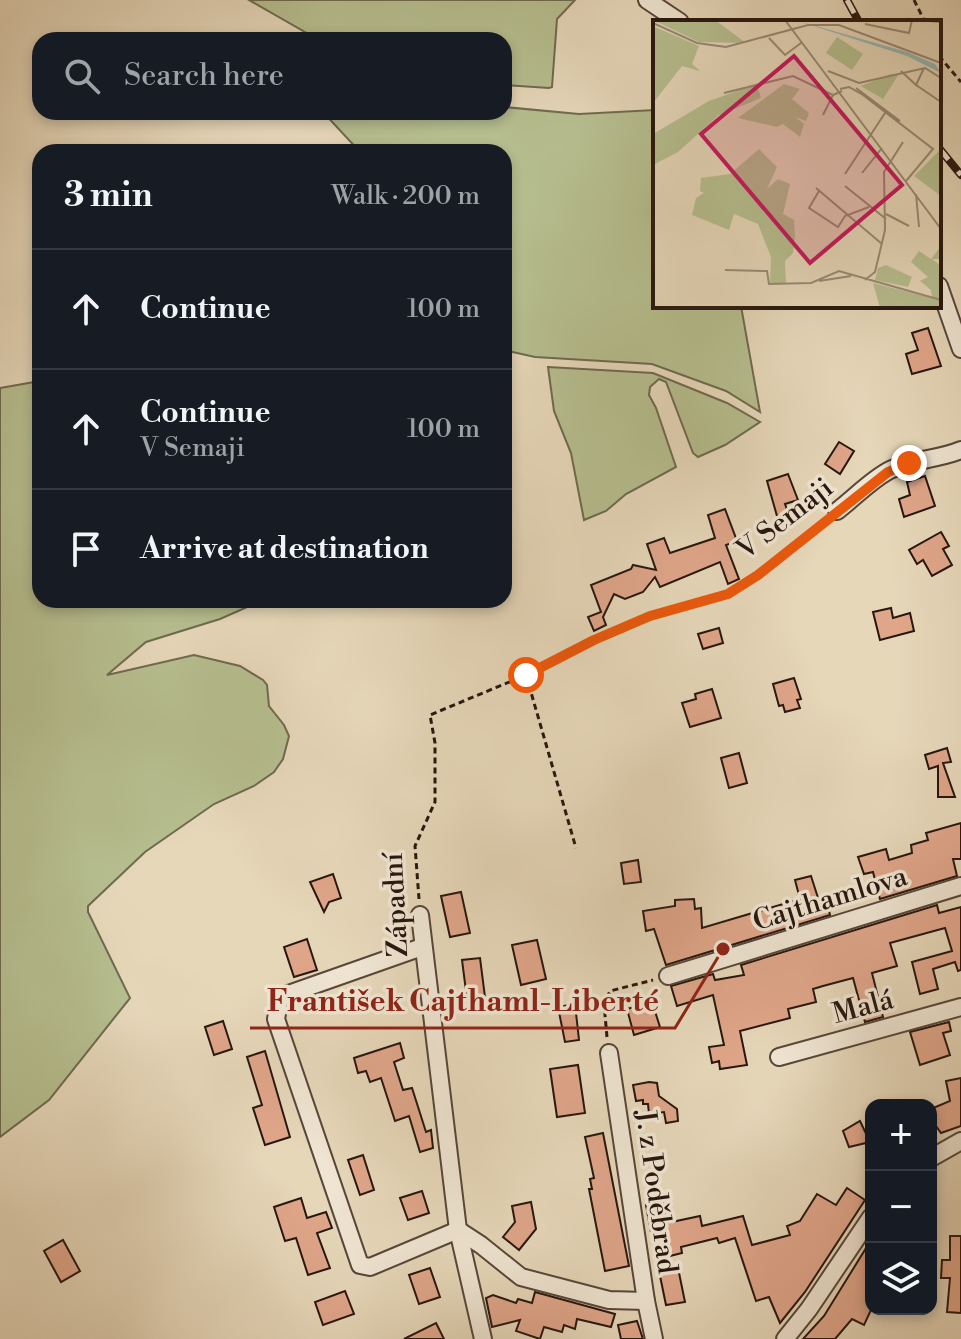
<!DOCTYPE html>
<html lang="en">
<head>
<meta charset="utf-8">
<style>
  body { margin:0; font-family:"Libre Bodoni",serif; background:#20242c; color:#f1f3f6 }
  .controls { position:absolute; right:24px; bottom:24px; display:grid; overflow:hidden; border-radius:16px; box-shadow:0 4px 12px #0003 }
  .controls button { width:72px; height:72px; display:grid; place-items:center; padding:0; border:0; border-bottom:2px solid #363941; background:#171b24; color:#f1f3f6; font:40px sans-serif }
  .stop { position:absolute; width:24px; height:24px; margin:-18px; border:6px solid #ea580c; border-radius:50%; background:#fff }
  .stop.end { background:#ea580c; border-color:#fff; box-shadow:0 2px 8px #0008 }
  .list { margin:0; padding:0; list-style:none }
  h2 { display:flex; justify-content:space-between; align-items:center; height:104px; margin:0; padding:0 32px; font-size:34px }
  h2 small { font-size:26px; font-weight:400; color:#9ea1a6 }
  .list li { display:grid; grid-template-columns:52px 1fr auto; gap:24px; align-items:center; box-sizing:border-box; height:120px; padding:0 32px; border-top:2px solid #363941 }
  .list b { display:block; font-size:30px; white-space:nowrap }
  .list p { margin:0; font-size:26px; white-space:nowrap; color:#9ea1a6 }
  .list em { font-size:26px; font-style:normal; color:#9ea1a6 }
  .icon { flex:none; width:44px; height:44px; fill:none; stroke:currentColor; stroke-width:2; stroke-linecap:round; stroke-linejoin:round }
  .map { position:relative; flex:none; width:961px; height:1339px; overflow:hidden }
  .search { position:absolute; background:#171b24; box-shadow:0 4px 12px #0003; left:32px; top:32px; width:480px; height:88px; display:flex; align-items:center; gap:20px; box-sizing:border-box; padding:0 28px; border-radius:24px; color:#9ea1a6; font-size:30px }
  .panel { position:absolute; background:#171b24; box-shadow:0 4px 12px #0003; left:32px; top:144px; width:480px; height:464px; border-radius:24px }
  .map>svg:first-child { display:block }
  .green { fill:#b6be8f; stroke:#6e6a4f; stroke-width:2 }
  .building { fill:#e0a68a; stroke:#27160f; stroke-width:2 }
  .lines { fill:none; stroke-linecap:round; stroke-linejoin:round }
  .minor-casing { stroke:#57463a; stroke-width:20 }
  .path { stroke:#27160f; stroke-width:3; stroke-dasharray:6 4; stroke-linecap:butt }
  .minor { stroke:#efe5d2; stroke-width:16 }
  .rail-casing { stroke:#27160f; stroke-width:8 }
  .rail { stroke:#efe5d2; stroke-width:5; stroke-dasharray:15; stroke-linecap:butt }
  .route { stroke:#ea580c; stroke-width:10 }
  .labels { text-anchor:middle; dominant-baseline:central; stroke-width:7; stroke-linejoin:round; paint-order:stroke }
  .street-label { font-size:28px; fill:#27160f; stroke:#efe5d2 }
  .inset-road { fill:none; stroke:#9a8a75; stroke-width:2 }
  .view { fill:#c2185b; fill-opacity:0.15; stroke:#c2185b; stroke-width:4 }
  .inset-edge { fill:none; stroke:#27160f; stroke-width:4 }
  .leader { fill:none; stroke:#8f2418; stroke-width:3 }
  .callout-dot { fill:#8f2418; stroke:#efe5d2; stroke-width:3 }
  .callout-label { font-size:30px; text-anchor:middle; font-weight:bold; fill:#8f2418; stroke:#efe5d2; stroke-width:7; stroke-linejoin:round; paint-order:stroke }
</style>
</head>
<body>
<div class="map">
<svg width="961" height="1339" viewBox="0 0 961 1339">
  <rect width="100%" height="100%" fill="#e6d7b9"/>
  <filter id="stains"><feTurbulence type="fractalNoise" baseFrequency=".0025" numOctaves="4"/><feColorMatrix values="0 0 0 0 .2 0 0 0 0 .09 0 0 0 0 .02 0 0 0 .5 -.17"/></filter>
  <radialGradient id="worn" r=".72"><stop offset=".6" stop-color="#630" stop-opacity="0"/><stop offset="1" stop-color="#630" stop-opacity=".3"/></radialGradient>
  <!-- green -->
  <g class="green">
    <path d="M249,0H575L557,19L552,87L549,88L504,85V40H319Z"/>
    <path d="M504,107L579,114L655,110V306H741L760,412L726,391L652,364L535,357L504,350V152H360L323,112H504Z"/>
    <path d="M548,367L653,373L727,403L760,422L725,445L698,457L693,453L666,382L659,379L650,387L649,395L656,408L676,467L626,494L606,511L584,520L571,453L554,411Z"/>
    <path d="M40,381V600H263L220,619L146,642L107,675L194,655L240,666L263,680L267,685L269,706L284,725L289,736L283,759L274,772L254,786L214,804L145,852L88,906V912L130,998L49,1100L0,1137V388Z"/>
  </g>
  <!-- building -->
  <g class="building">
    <path d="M928,328L941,366L912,374L906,354L918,350L912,333Z"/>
    <path d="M839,442L854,451L840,474L825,464Z"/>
    <path d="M788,474L798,500L785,504L790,518L779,523L767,481Z"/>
    <path d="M925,476L935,506L904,517L899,499L910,495L907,482Z"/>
    <path d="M725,509L737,541L726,545L739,579L728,584L720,562L660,587L655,577L643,592L625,599L614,594L603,617L606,625L594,631L588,617L601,612L591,585L631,569L633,565L656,570L647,544L664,538L670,553L715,538L708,515Z"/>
    <path d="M941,532L949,546L943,549L952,565L932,576L923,560L917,564L909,550Z"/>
    <path d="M891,608L893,618L910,613L914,631L880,640L873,612Z"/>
    <path d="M719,628L723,643L703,649L698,634Z"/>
    <path d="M794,678L801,699L797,700L800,708L785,712L783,705L779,706L773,684Z"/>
    <path d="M712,689L721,718L690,727L682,703L696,699L695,694Z"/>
    <path d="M947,748L951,762L943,763L955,797H938V766L929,769L925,755Z"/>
    <path d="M739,753L747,783L729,788L721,758Z"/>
    <path d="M961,823V859H953L957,876L880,899L873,872L864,874L858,857L886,849L889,860L912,853L911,845L928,840L926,833Z"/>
    <path d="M638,860L641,882L624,884L621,863Z"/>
    <path d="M333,874L341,898L329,902L324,912L310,882Z"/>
    <path d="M811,876L820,904L827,902L830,915L666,965L654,929L646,931L643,911L675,906V900L694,899L695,909L701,908L702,928L800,899L795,880Z"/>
    <path d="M461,892L470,933L450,937L441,896Z"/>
    <path d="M937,905L939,913L961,907V970L958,971L955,962L933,969L938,989L920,994L912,962L952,951L945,928L890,943L897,966L872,973L883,1017L865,1022L853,978L823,986L813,989L816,1002L788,1009L790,1018L740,1031L747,1065L720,1069L719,1061L712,1063L709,1047L724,1045L713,995L677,1006L671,986L713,974L715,980L744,975L741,965Z"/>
    <path d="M307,939L317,970L294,977L284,947Z"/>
    <path d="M537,940L546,979L521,985L512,945Z"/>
    <path d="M480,958L485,997L467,999L462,960Z"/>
    <path d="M652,1002L660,1027L634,1035L627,1009Z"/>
    <path d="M575,1004L579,1040L565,1042L558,1007Z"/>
    <path d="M223,1021L232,1049L214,1055L205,1027Z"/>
    <path d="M949,1022L951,1031L943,1033L950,1055L920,1065L910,1032Z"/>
    <path d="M400,1043L404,1058L394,1062L403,1090L412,1088L426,1132L431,1130L433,1148L420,1152L409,1116L395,1121L381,1078L370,1082L366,1071L358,1073L354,1058Z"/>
    <path d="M265,1051L290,1137L265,1145L253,1108L262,1105L247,1057Z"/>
    <path d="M578,1065L585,1113L557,1117L550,1069Z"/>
    <path d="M961,1078V1126L941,1133L931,1119V1109L950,1101L946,1081Z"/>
    <path d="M649,1082L657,1083L659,1096L677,1109L678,1121L666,1123L664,1112L649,1114L648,1104H643V1100L636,1101L633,1085Z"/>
    <path d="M860,1121L870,1142L849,1147L843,1131Z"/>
    <path d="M603,1133L629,1266L605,1271L589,1189H592L590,1179L594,1178L585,1137Z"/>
    <path d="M363,1155L374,1190L360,1195L348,1160Z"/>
    <path d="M847,1188L865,1200L805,1292L780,1323L769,1297L756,1301L735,1238L719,1243L717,1238L681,1247L682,1253L670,1256L664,1230L651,1232L646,1205L663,1202L667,1223L700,1216L702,1226L743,1216L752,1245L790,1235L787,1226L800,1221L817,1194L836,1205Z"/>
    <path d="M422,1191L429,1213L408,1220L400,1198Z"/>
    <path d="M301,1198L307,1218L326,1212L332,1228L317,1233L330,1268L308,1275L296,1238L285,1241L274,1207Z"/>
    <path d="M531,1202L536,1229L519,1250L503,1237L515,1222L512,1206Z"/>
    <path d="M950,1236H961V1313L947,1312L950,1278H941L942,1260H950Z"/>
    <path d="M63,1240L80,1271L61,1282L44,1251Z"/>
    <path d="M871,1240V1288L867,1296L871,1299V1310L864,1325L852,1319L835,1339H803L824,1316Z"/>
    <path d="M430,1268L440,1297L419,1304L409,1275Z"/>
    <path d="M678,1268L685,1302L666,1305L659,1271Z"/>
    <path d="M345,1291L354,1314L323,1325L315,1302Z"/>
    <path d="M535,1292L615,1314L611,1327L577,1319L575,1329L564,1325L562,1332L544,1327L540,1339L516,1331L520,1320L492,1327L486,1298L493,1295L516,1303L518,1299L532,1303Z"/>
    <path d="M637,1321L643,1339H621L618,1325Z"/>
    <path d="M436,1323L444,1339H404Z"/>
  </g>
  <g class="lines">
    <!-- minor casing -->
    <g class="minor-casing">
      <g id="minor">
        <path d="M647,0L680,22"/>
        <path d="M939,286L961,349"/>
        <path d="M837,511C854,498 870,481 888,471C910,459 938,460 961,450"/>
        <path d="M420,915L458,1230L483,1339"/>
        <path d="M422,947L280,997L276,1019L360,1265L370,1267L458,1230L481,1245L521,1277L609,1300L646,1301"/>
        <path d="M668,976L961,886"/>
        <path d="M609,1053L646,1301L654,1339"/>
        <path d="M779,1057L961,1007"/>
        <path d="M931,1158L961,1141"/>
        <path d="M785,1339L809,1309L871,1217"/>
      </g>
    </g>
    <!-- path -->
    <g class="path">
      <path d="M914,0L925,22"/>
      <path d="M939,56L961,82"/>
      <path d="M526,675L576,848"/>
      <path d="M419,899L415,846L435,802V743L430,715L526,675L594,640L650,616L728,594L758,575L824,521"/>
      <path d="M607,1037L604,1004L610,991L653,980"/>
    </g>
    <!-- minor -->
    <use href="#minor" class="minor"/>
    <!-- rail casing -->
    <g class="rail-casing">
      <g id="rail">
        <path d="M847,0L859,22"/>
        <path d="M939,148L961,175"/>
      </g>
    </g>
    <!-- rail -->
    <use href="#rail" class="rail"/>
  </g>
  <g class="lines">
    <!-- route -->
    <path class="route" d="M526,675L594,640L650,616L728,594L758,575L888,472L909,463"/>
  </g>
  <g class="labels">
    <!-- street labels -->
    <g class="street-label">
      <text transform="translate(785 519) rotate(-38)">V Semaji</text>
      <text transform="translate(830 899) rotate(-17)">Cajthamlova</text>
      <text transform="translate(396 905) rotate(-93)">Západní</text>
      <text transform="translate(863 1007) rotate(-15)">Malá</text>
      <text transform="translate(656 1192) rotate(82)">J. z Poděbrad</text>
    </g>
  </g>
  <!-- overview -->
  <g transform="translate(653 20)">
    <rect width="288" height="288" fill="#e6d7b9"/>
    <path d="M0,0H62L93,23L46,22ZM0,6L46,26L39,44L47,51L29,46L0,83ZM184,17L210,34L199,50L173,33ZM238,54H246L230,79L208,66ZM104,64L108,78L66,95L25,132L0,145V114L56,81ZM131,64L147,69L139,79L156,93L153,101L142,97L151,104L147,117L130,104L124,107L85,98ZM106,129L124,147L114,169L125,159L137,164L130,194L141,200L142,216L140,233L132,241L133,263H117L118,237L105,204L81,194L76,210L39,195L43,178L51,173L47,171L48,158L77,154ZM288,129V176L261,156ZM288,226V239H279L288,246V288H227L220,263L279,278L278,270L267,261L275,257L258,242L266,231L278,239ZM233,245L259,257L255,267L222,260L225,248Z" fill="#b6be8f"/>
    <path d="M142,0L254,32L282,44L288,53L254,36Z" fill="#97b8b5"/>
    <path class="inset-road" d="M132,0L288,209M262,0L288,2M0,3L44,23L73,27L155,5H186L288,43M212,4L256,13L259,0M116,18L132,35L148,23M175,51L206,63L272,48L288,58M248,51L263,65L271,48M263,65L288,82M203,68L247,101M187,69L196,67L210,75L280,129L253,161M71,73L140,56L180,75M170,95L180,75L189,71M209,153L229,128M192,154L232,93M192,166L233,199M163,168L229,224M166,171L156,188L185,207L192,196L216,187M263,174L266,207M233,194L256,206M72,250L114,251L116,264L158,263L186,251L288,280M212,260L222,252L232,210L231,152L250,122M166,261L198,256"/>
    <path class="view" d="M141,36L249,165L157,243L48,114Z"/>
    <rect width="288" height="288" class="inset-edge"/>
  </g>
  <!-- callouts -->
  <path class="leader" d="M723 949L675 1028H250"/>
  <circle class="callout-dot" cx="723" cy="949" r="8"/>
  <g class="callout-label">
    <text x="463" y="1011">František Cajthaml-Liberté</text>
  </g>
  <rect width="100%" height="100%" filter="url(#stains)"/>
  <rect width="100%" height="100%" fill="url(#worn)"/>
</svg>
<div class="controls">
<button>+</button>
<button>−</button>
<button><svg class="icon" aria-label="layers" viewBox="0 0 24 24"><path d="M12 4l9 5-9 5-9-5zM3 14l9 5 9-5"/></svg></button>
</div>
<div class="stop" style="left:526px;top:675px"></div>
<div class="stop end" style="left:909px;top:463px"></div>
<div class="search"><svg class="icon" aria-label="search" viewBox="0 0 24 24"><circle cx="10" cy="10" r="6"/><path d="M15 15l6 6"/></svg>Search here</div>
<section class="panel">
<h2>3 min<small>Walk · 200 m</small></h2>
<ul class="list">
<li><svg class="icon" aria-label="ahead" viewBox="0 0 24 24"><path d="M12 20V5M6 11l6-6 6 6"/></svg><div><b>Continue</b></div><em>100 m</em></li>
<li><svg class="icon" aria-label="ahead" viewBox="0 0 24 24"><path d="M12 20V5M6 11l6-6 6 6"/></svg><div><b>Continue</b><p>V Semaji</p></div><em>100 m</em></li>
<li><svg class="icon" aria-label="arrive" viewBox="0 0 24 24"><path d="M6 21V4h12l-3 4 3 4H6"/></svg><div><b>Arrive at destination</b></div></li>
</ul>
</section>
</div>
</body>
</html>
